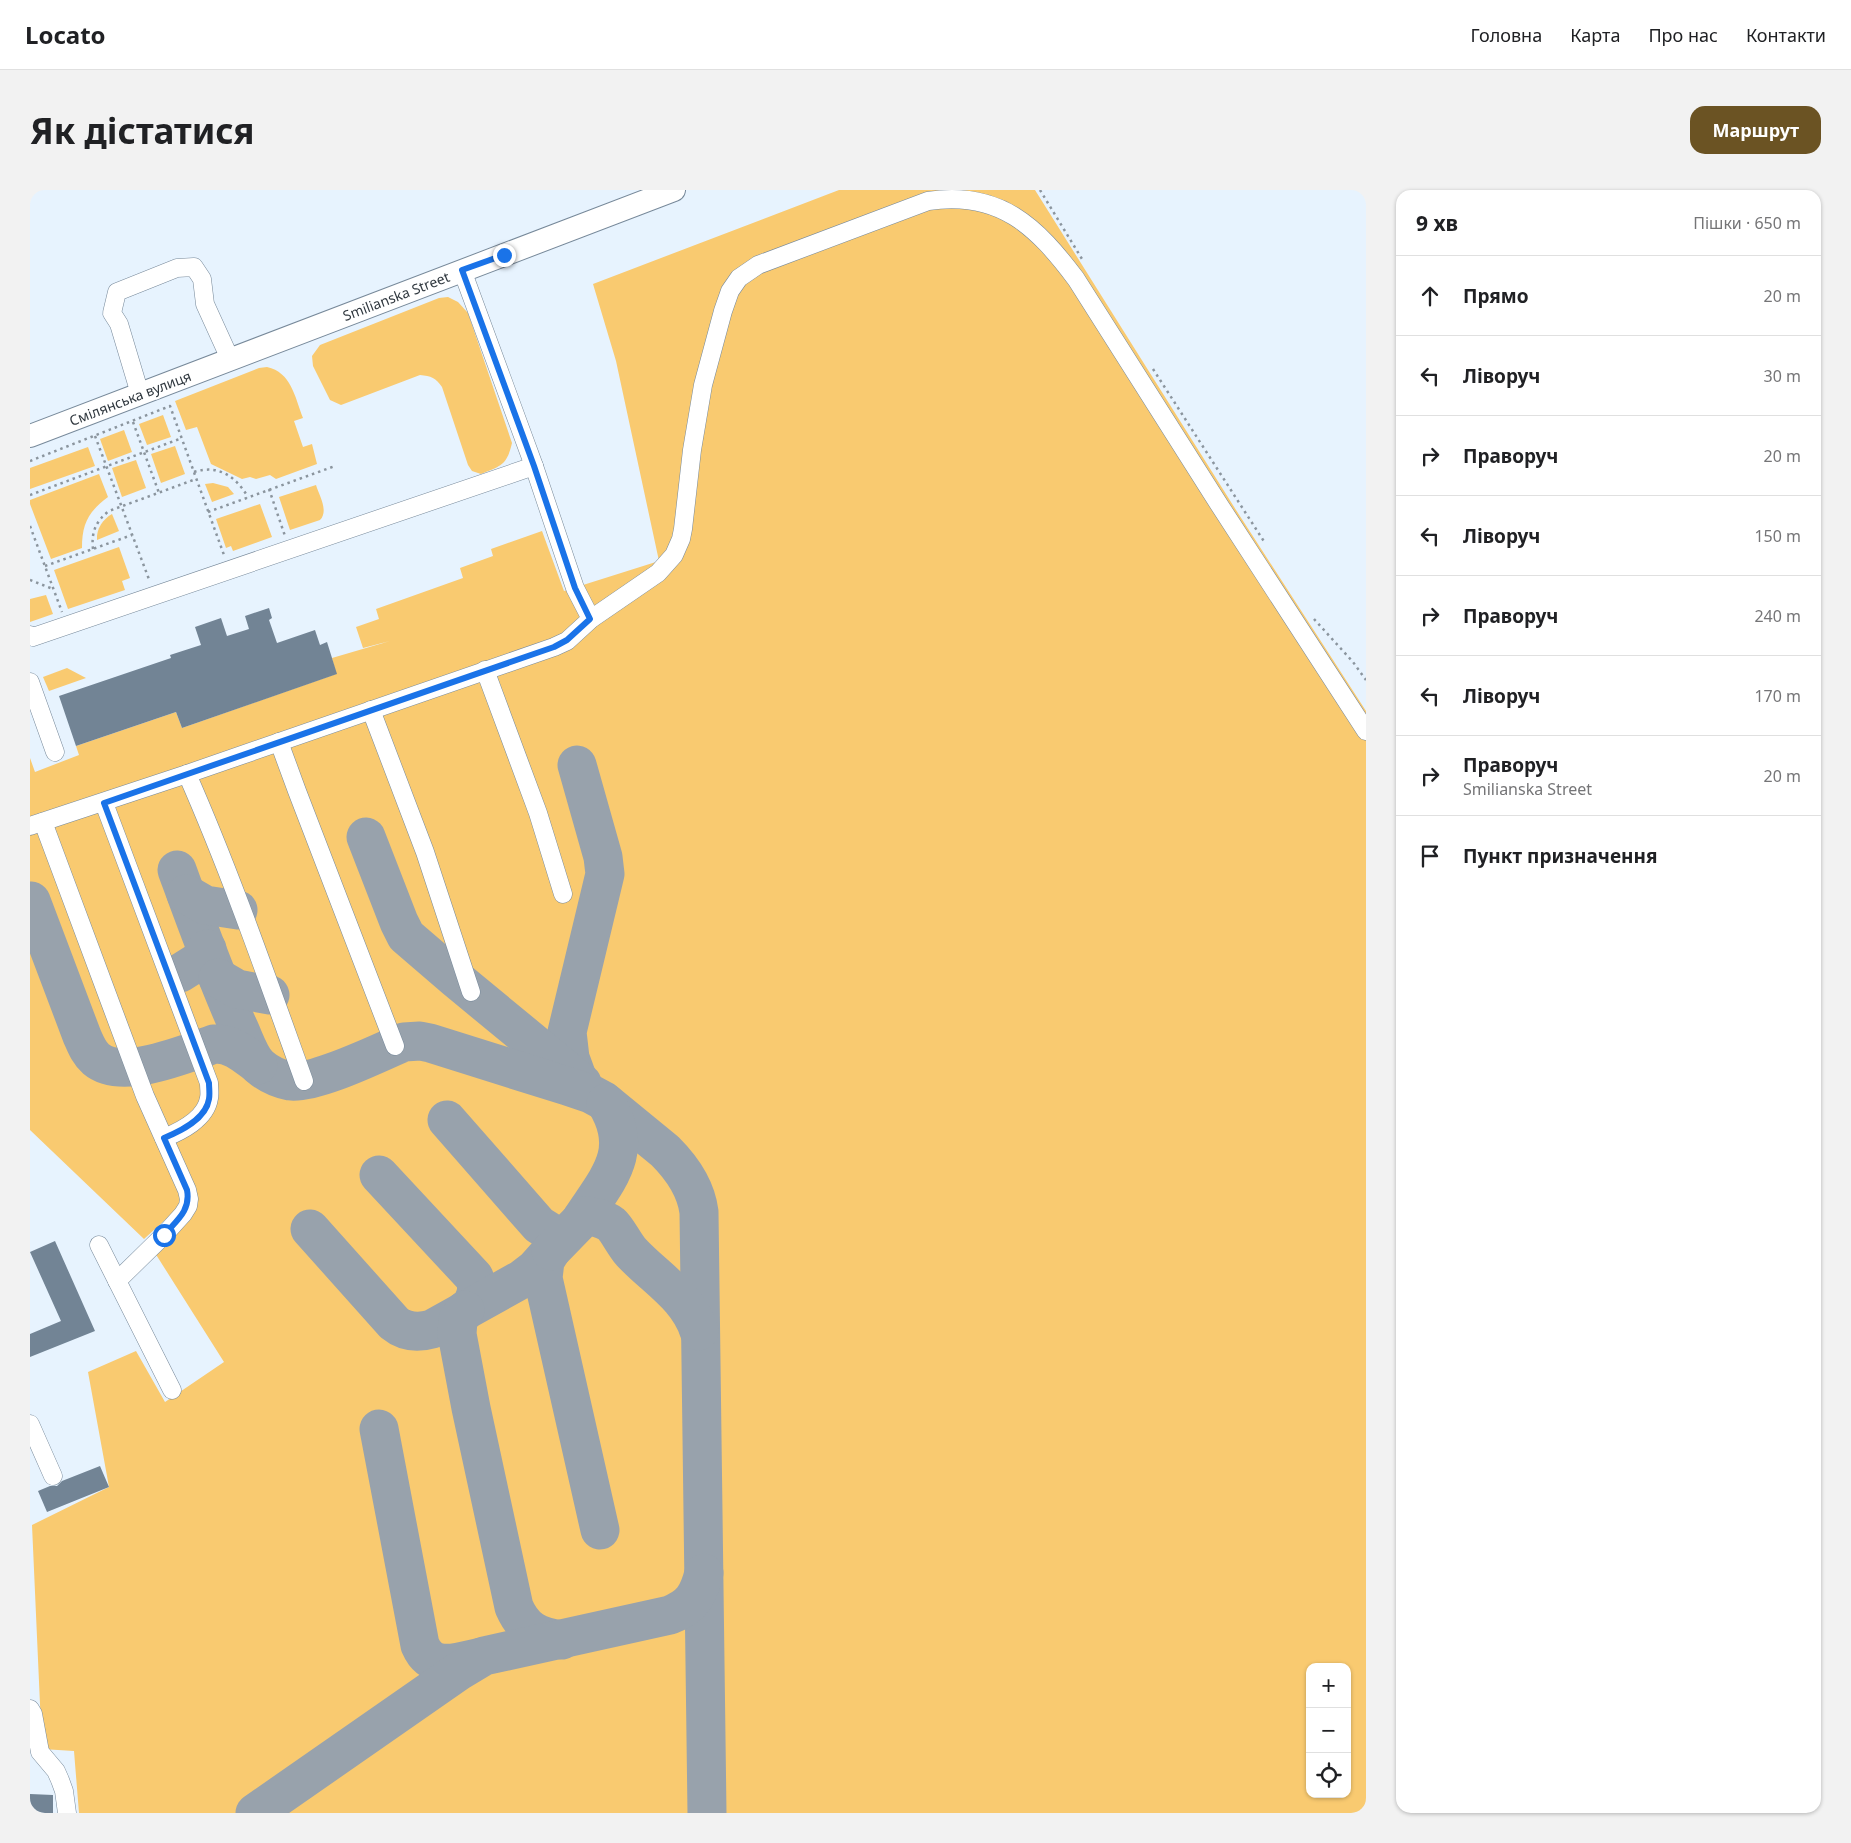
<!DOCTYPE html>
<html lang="uk">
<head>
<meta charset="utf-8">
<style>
  body { margin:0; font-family:"Noto Sans",sans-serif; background:#f2f2f2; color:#202124 }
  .controls { position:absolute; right:15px; bottom:15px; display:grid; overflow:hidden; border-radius:10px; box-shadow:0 1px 4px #0004 }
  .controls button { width:45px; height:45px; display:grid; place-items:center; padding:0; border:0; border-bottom:1px solid #e0e0e0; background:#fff; color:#202124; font:25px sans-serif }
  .stop { position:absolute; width:15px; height:15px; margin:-11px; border:4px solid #1a73e8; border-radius:50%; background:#fff }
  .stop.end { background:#1a73e8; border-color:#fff; box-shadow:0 1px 5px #0008 }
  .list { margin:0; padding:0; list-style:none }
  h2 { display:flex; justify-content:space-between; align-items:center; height:65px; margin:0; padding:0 20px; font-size:21px }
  h2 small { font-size:16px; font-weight:400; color:#757577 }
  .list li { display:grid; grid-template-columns:32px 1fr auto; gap:15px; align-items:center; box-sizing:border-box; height:80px; padding:0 20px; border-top:1px solid #e0e0e0 }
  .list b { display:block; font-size:19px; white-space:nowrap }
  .list p { margin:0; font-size:16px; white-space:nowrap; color:#757577 }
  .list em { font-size:16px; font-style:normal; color:#757577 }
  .icon { flex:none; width:28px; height:28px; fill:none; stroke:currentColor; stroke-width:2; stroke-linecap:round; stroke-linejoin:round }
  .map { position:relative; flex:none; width:1336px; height:1623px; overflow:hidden; border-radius:15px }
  header { display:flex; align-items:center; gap:30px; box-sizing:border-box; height:70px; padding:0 25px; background:#fff; border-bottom:1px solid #e0e0e0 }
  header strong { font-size:24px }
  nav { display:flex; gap:28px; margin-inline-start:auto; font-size:18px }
  .intro { display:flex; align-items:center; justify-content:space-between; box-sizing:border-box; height:120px; padding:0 30px }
  h1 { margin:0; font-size:35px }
  .button { padding:12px 22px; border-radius:15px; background:#6b5323; color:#fff; font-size:18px; font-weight:700 }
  main { display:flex; gap:30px; padding:0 30px }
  aside { flex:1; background:#fff; border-radius:15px; box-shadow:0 1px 4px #0004 }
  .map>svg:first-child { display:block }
  .green { fill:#f9ca70; fill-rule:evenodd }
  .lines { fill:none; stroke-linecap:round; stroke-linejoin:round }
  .taxiway { stroke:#98a2ac; stroke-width:39 }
  .building { fill:#728495 }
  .minor-casing { stroke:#77899a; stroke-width:19 }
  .major-casing { stroke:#77899a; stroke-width:24 }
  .path { stroke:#8b959e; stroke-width:2.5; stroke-dasharray:2.5 4; stroke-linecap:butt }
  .minor { stroke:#fff; stroke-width:18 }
  .major { stroke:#fff; stroke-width:22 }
  .route { stroke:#1a73e8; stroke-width:6 }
  .labels { text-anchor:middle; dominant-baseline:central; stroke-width:4.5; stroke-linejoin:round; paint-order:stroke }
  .street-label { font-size:14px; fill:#2f373e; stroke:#fff }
</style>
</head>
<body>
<header>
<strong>Locato</strong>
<nav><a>Головна</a><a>Карта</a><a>Про нас</a><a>Контакти</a></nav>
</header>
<div class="intro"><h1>Як дістатися</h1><a class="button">Маршрут</a></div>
<main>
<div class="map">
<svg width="1336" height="1623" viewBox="0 0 1336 1623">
  <rect width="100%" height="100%" fill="#e7f3fe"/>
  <!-- green -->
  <g class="green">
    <path d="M809,0H1005L1206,320L1336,521V1623H49L44,1561L12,1559L2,1335L79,1297L58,1182L106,1161L135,1212L194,1172L125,1063L145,1021L114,1049L0,940V568L5,582L49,565L46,556L146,522L152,538L306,484L302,468L360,451L333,458L326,437L349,429L346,419L433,388L430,378L463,366L461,359L512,341L534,401L629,371L586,171L563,94ZM1280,1477H1317V1604H1280Z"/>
    <path d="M418,107L428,112L438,123L482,253C477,275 471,276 451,284L442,281L438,275L412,197C406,188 401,186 390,185L311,215L300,210L283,176L282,166L290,155L409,108Z"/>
    <path d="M237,177C261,182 265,207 273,228L264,231L273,257L282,254L287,274L246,289L240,285L226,289L220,287L212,289L181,274L167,237L156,240L145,211L229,178Z"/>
    <path d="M133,225L141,247L117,255L109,234Z"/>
    <path d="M94,240L102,262L78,271L70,249Z"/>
    <path d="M145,256L155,284L131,293L121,264Z"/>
    <path d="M58,257L65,276L0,299V278Z"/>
    <path d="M106,270L116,298L92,307L82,278Z"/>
    <path d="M69,284L78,307C58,322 52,334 52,358L21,369L0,314V310Z"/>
    <path d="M183,293L198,297L204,304L182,312L175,294Z"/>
    <path d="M286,295C289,305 299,321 290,330L260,340L249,307Z"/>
    <path d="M230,314L242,347L203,361L201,356L196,358L186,329Z"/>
    <path d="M82,324L89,341L67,350C66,339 73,329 82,324Z"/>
    <path d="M89,357L100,388L92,391L95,400L38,419L24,380Z"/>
    <path d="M16,405L23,424L0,432V409Z"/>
    <path d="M37,478L56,488L19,501L13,487Z"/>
  </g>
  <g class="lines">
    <!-- taxiway -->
    <g class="taxiway">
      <path d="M547,575L573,667L575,684L537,842L540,868L548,890"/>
      <path d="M336,647L369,732L376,746L426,789L552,893"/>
      <path d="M147,680C166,732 185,785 208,836C214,848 219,866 229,876C237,883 249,889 260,891C286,894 348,863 374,852L390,851L400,853L537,896L561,904L574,911L635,961C652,978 666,998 669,1022L677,1623"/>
      <path d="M156,704L175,715L208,720"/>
      <path d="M1,711L52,846C56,855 59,863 66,869C92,891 155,864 184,854C202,853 215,865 228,875"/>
      <path d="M150,783L169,771L177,759"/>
      <path d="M188,788L207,799L240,805"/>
      <path d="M417,930L509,1035L525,1045L536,1044"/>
      <path d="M349,985L444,1087C449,1098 446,1106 441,1116"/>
      <path d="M552,1028C579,987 605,961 576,913"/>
      <path d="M280,1039L364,1133C375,1142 388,1143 402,1139L492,1089L505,1079L521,1061L515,1071L513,1088L570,1340"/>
      <path d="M521,1061L555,1026C563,1026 574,1029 581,1034C587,1039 594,1054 601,1062C625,1088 658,1106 669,1141"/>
      <path d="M435,1120L428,1130L427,1144L441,1218L484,1417C494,1440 507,1446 532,1450"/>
      <path d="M349,1239L390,1455C402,1483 428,1472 451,1467"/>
      <path d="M225,1623L429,1481L454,1466L640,1425C662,1416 668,1406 674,1383"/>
    </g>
  </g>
  <!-- building -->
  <g class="building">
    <path d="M239,418L242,428L239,430L247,453L285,440L290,455L297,452L307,484L152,538L146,522L46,556L29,506L141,468L140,465L171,455L165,437L191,428L197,446L219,439L215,426Z"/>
    <path d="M25,1051L65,1141L0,1167V1144L31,1131L0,1062Z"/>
    <path d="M70,1276L79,1297L17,1322L8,1301L20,1296H27L32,1291Z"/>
    <path d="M0,1604L23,1605V1623H0Z"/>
  </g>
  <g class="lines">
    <!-- minor casing -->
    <g class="minor-casing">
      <g id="minor">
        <path d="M110,204L89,134L82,123L87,102L147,78L164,77L172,89L175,114L200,169"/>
        <path d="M504,276L545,398L561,429"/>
        <path d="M0,445L3,447L504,276L432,80"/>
        <path d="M455,480L508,623L533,704"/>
        <path d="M0,492L25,562"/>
        <path d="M341,520L395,662L441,802"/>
        <path d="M249,552L267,601L365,856"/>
        <path d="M157,584C201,684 237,788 274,891"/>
        <path d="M74,613L179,893C179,898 180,904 179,908C176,929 151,941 134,948"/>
        <path d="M13,632L115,906L157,1000L159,1009L158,1016L153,1024L134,1045L87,1091"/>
        <path d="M0,636L157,584L524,457L537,451L561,429L628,383L644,365L651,349L653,339L662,260L673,195L693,121L700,101L709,88L728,75L898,11C970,0 1007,37 1046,89L1190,316L1336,541"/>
        <path d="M69,1055L142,1200"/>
        <path d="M0,1234L23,1286"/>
        <path d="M0,1519L3,1524L10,1562L26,1581L30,1590L34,1601L37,1623"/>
      </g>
    </g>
    <!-- major casing -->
    <g class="major-casing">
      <path id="major" d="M0,246L644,0"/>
    </g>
    <!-- path -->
    <g class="path">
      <path d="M1010,0L1052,69"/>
      <path d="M1123,179L1235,353"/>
      <path d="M103,232L129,303"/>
      <path d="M65,246L120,392"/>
      <path d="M0,271L140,216L194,365"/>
      <path d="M164,282C189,274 206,287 218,307"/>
      <path d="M239,299L255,346"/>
      <path d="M0,305L152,248"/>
      <path d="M178,322L305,276"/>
      <path d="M0,336L32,422"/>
      <path d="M63,359C61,342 66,331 79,321L166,289"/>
      <path d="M15,376L102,345"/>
      <path d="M0,390L23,399"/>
      <path d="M1284,429L1323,472L1336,490"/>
    </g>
    <!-- minor -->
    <use href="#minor" class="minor"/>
    <!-- major -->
    <use href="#major" class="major"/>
  </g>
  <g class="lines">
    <!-- route -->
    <path class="route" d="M134,1045C146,1031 161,1021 157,1000L134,948C151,941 176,929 179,909C180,904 179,898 179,893L74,613L524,457L537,450L560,429L545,398L504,276L432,80L474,65"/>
  </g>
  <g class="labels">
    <!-- street labels -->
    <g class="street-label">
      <text transform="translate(366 106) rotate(-21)">Smilianska Street</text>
      <text transform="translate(100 208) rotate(-21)">Смілянська вулиця</text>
    </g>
  </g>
</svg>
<div class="controls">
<button>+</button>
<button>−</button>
<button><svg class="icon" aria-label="locate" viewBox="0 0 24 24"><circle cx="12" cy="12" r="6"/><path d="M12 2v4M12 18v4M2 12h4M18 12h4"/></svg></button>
</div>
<div class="stop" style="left:134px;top:1045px"></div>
<div class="stop end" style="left:474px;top:65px"></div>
</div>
<aside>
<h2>9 хв<small>Пішки · 650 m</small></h2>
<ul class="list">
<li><svg class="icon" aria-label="ahead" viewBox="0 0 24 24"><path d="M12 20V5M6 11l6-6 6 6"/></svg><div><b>Прямо</b></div><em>20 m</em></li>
<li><svg class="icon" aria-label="left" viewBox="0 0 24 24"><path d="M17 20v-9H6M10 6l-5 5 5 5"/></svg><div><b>Ліворуч</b></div><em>30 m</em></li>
<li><svg class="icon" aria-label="right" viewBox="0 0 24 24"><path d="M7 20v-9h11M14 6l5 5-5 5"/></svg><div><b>Праворуч</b></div><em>20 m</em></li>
<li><svg class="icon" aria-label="left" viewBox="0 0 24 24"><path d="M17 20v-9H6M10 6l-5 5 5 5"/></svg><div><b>Ліворуч</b></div><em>150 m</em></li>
<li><svg class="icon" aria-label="right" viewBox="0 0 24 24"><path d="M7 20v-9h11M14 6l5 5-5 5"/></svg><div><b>Праворуч</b></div><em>240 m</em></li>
<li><svg class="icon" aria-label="left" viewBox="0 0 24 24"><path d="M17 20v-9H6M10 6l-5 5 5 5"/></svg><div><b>Ліворуч</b></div><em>170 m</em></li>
<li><svg class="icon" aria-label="right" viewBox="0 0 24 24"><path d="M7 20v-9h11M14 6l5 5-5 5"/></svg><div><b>Праворуч</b><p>Smilianska Street</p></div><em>20 m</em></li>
<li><svg class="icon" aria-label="arrive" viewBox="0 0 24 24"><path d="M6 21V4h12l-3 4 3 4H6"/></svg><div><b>Пункт призначення</b></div></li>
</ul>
</aside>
</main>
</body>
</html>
